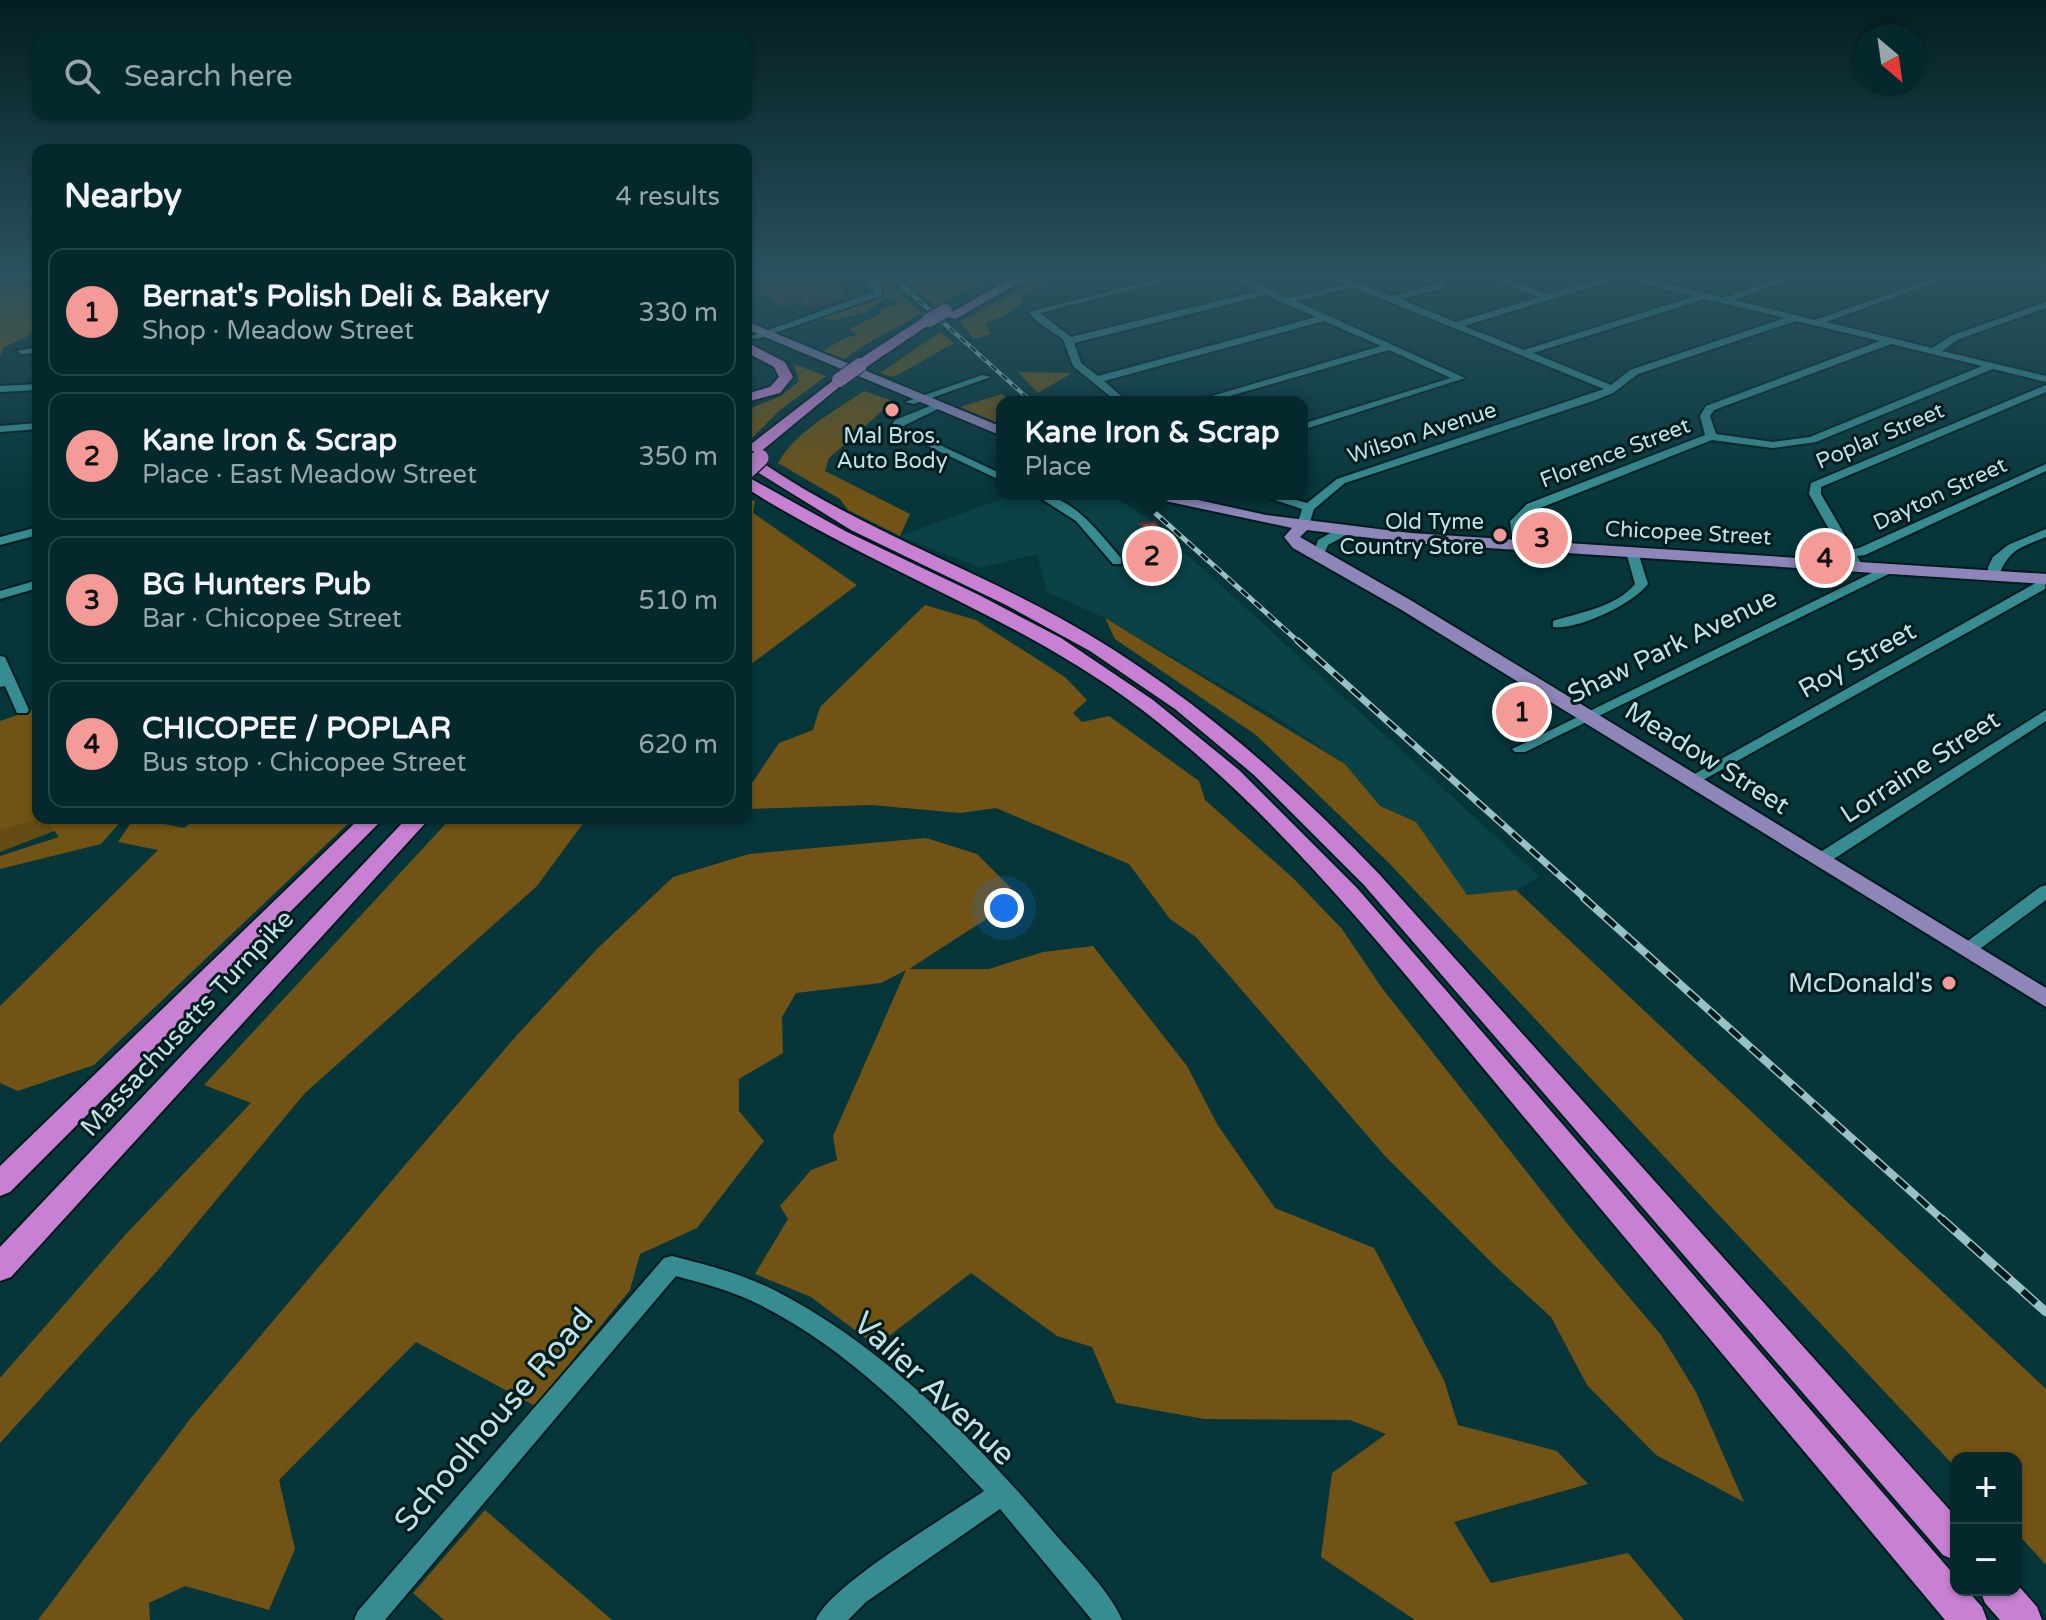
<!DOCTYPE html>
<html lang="en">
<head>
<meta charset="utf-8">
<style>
  body { margin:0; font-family:"Varela Round",sans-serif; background:#0d3034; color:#f1f3f6 }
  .controls { position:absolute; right:24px; bottom:24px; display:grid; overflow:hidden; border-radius:16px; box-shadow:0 2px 6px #0004 }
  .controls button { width:72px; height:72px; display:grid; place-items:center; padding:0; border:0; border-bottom:2px solid #254448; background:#04282c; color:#f1f3f6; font:40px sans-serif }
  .compass { position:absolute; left:1854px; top:24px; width:72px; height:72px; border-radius:50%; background:#04282c; box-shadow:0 2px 6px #0004; rotate:151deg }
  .you { position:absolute; left:1004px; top:908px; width:28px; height:28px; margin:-20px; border:6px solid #fff; border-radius:50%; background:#1a73e8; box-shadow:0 0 0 12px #1a73e833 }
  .badge { display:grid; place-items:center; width:52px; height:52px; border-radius:50%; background:#f59b97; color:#111; font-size:26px; font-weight:700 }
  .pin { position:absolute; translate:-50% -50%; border:4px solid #fff; box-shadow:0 2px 8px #0006 }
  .popup { position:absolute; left:996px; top:396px; width:312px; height:104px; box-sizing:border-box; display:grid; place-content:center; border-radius:16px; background:#04282c; filter:drop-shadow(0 2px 6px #0005); font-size:26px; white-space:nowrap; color:#97a6a9 }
  .popup b { font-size:30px; color:#f1f3f6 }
  .popup::after { content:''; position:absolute; left:50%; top:100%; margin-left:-16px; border:16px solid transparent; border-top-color:#04282c }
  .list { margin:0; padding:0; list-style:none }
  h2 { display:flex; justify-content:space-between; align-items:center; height:104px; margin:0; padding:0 32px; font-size:34px }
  h2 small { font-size:26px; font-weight:400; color:#97a6a9 }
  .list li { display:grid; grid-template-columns:52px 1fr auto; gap:24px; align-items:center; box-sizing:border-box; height:128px; margin:0 16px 16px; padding:0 16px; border:2px solid #254448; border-radius:16px }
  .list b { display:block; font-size:30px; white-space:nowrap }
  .list p { margin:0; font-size:26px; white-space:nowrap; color:#97a6a9 }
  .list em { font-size:26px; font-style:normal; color:#97a6a9 }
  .icon { flex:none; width:44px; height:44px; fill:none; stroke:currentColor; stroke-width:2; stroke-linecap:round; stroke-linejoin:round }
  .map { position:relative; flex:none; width:2046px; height:1620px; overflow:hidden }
  .search { position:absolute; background:#04282c; box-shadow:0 2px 6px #0004; left:32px; top:32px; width:720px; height:88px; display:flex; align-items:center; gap:20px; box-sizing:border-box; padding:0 28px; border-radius:16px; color:#97a6a9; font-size:30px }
  .panel { position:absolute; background:#04282c; box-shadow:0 2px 6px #0004; left:32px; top:144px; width:720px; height:680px; border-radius:16px }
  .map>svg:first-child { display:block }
  .built { fill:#0a4246 }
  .green { fill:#654c14 }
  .forest { fill:#705315 }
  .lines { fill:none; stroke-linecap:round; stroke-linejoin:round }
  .minor-casing { stroke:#021c1e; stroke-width:4 }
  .major-casing { stroke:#021c1e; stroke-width:4 }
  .highway-casing { stroke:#021c1e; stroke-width:4 }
  .minor { fill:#378c92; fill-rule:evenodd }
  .major { fill:#8e85b8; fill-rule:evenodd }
  .highway { fill:#c881d2; fill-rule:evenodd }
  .rail-far4-casing { stroke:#99c1c4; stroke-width:4 }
  .rail-far3-casing { stroke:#99c1c4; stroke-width:5 }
  .rail-far2-casing { stroke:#99c1c4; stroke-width:7 }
  .rail-far1-casing { stroke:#99c1c4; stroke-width:8 }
  .rail-casing { stroke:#99c1c4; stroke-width:9 }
  .rail-far4 { stroke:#021c1e; stroke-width:2; stroke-dasharray:7; stroke-linecap:butt }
  .rail-far3 { stroke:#021c1e; stroke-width:3; stroke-dasharray:9; stroke-linecap:butt }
  .rail-far2 { stroke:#021c1e; stroke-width:4; stroke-dasharray:12; stroke-linecap:butt }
  .rail-far1 { stroke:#021c1e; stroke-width:5; stroke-dasharray:14; stroke-linecap:butt }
  .rail { stroke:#021c1e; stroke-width:6; stroke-dasharray:18; stroke-linecap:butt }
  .highway-bridge-far1-casing { stroke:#021c1e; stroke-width:16; stroke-linecap:butt }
  .highway-bridge-casing { stroke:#021c1e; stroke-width:20; stroke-linecap:butt }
  .highway-bridge-far1 { stroke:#c881d2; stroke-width:14 }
  .highway-bridge { stroke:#c881d2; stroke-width:17 }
  .wall { fill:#6f3d3b }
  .shaded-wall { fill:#5a3230 }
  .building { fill:#814745; stroke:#5a3230; stroke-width:2 }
  .poi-dot { fill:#f59b97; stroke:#021c1e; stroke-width:3 }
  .labels { text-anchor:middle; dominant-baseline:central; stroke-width:6; stroke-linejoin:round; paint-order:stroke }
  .far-street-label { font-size:22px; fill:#bde3e6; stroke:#021c1e }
  .far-poi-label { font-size:22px; fill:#bde3e6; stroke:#021c1e }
  .street-label { font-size:26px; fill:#bde3e6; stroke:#021c1e }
  .poi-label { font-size:26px; fill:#bde3e6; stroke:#021c1e; text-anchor:end }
  .near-street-label { font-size:32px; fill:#bde3e6; stroke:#021c1e }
</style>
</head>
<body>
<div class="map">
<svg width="2046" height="1620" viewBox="0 0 2046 1620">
  <rect width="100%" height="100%" fill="#06363a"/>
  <!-- built -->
  <path class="built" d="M1015,494H1109L1145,516L1540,877L1516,890L1467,895L1416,822L1380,806L1345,764L1271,714L1105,618L1047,592L1037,554L980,568L900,536Z"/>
  <!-- green -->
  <path class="green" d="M38,708V818H88L0,852V721Z"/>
  <!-- forest -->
  <g class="forest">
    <path d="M33,272H38V326L30,335L4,347L0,357V278Z"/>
    <path d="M867,272H876L922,313C896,329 868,340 845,359L821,352L845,338L857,335L849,329L880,314L881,309L898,304L896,299L886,298L864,313L836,320L818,318L887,294Z"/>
    <path d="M894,272H1002L936,306Z"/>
    <path d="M1049,272H1067L1020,297L1024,302L1005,316L985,323L991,334L974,339L960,322Z"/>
    <path d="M940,332L954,343L894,377L880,373Z"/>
    <path d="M794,364L826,376L779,411L747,443L746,410L781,396L799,381Z"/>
    <path d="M1018,372L1072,373L1038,393Z"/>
    <path d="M864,391L893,401L829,458L825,471L910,514L900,536L848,510L840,499L778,463C796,431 835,411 864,391Z"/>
    <path d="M1002,394L1012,402H1002V425L960,407Z"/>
    <path d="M746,499L755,501L753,513L857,585L746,668Z"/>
    <path d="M925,605L976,620L1065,677L1087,700L1073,713L1082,722L1109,716L1199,781L1205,800L1293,878L1342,929L1382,988L1574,1232L1661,1335L1696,1392L1744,1502L1656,1455L1587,1385L1551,1317L1495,1266L1385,1156L1196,937L1170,919L1129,864L996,808L960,813L871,805L746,809V792L779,743L813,730L820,707Z"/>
    <path d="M1105,618L1345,764L1380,806L1416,822L1467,895L1516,890L2046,1389V1565L2016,1532V1458H1956V1468L1389,863L1256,735L1115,639Z"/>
    <path d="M38,707V818H44L0,830V722Z"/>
    <path d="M45,818H124L101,844L0,869V856L59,837Z"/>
    <path d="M134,818L184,828L197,818H354L94,1065L18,1091L0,1083V1006L158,850L118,842Z"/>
    <path d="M451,818H587L537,886L305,1093L159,1269L0,1443V1378L126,1234L251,1103L204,1085Z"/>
    <path d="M926,838L977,854L1011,888L988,918L909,969H989L1043,952L1093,946L1187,1066L1217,1124L1275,1208L1374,1248L1444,1380L1458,1425L1557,1451L1588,1484L1454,1522L1491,1583L1628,1553L1684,1620H1415L1321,1557L1332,1473L1386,1434L1350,1420L1204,1419L1116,1403L1092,1347L1057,1336L971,1273L876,1346L811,1297L755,1274L788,1219L780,1206L811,1170L837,1160L833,1136L906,970L881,983L796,993L782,1017L783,1053L739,1079V1111L764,1141L697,1228L640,1254L630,1290L535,1406L416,1342L279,1480L295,1549L269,1610L185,1586L149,1603L150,1620H38L190,1419L405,1165L517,1035L598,948L673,877L749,854Z"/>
    <path d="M485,1510L612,1620H444L413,1593Z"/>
  </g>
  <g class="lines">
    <!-- minor casing -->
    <g class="minor-casing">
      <g id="minor">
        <path d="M858,272H867L882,286L881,296L757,339L749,337L874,292V289Z"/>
        <path d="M1184,272H1199L1040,313L1071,337L1258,291L1218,272H1230L1288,298L1345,284L1320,272H1332L1391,296L1440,283L1445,286L1443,288L1400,299L1456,322L1539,297L1474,272H1487L1548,294L1611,275L1604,272H1620L1724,298L1795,272H1808L1734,300L1815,320L1951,272H1964L1826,322L1932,348L1953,335L2046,302V308L1959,339L1942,351L2046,376V382L1993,369L1816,442L1773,448L1712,440L1535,510L1522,522L1524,546L1522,549H1514L1510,521L1527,504L1705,435L1700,416L1706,406L1880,341L1796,321L1638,374L1613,393L1593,401L1345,483L1314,509L1309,525L1303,529L1297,525L1302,509L1256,494H1275L1307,503L1337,479L1604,389L1353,287L1296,301L1465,378L1302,430V424L1451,378L1389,350L1209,402H1192L1381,346L1324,321L1104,381L1128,402H1117L1073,366L1063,339L1036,321L1029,312ZM1621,278L1695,296L1524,350L1464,326ZM1266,295L1316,317L1098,376L1081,363L1074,343ZM1705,299L1785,318L1630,370L1611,385L1533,353ZM1891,344L1982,366L1810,437L1773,442L1716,434L1710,416L1714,410Z"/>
        <path d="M38,347V353L22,354L17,351Z"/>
        <path d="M982,375L991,377L914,404L905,402Z"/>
        <path d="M38,384V390L0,392V386Z"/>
        <path d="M2046,385V392L1821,487V494L1853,549L1859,548L2046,464V471L1865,555L1857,556L1862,565L1856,569L1851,568L1809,494L1811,483Z"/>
        <path d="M935,404L944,406L901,427L1002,474V481L890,428L895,420Z"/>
        <path d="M38,423V429L0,432V426Z"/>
        <path d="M1034,494C1072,494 1098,532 1121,558V564H1113L1076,521Z"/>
        <path d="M38,527V535L0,545V537Z"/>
        <path d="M1359,529L1363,530V536L1341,538L1328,545L1325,552H1317L1315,549L1318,540L1334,531Z"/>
        <path d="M2046,529V537C2019,548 2008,550 1998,578H1988V567L1993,557L2008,545Z"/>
        <path d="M1632,548L1638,552L1648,584C1633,604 1578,630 1553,627V621C1581,612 1616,607 1635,584L1626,552Z"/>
        <path d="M1890,564L1895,565V571L1525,752H1515L1512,749Z"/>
        <path d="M2038,576H2046L2045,589L1696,784H1684L1682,781L2034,584Z"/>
        <path d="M38,580V588L0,599V591Z"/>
        <path d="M0,656L5,657L29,710L27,713H17L5,686L0,687Z"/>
        <path d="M2046,710V721L1826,864H1814L1812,860L1814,856Z"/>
        <path d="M2046,885V900L1973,954H1961L1958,950L1961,946L2040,887Z"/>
        <path d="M672,1256C707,1265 743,1274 776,1291C885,1347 976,1441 1055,1534C1076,1558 1110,1591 1122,1620H1092L1000,1509L866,1602L848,1620H816C830,1585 948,1516 984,1491C916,1419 843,1344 752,1301C728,1290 702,1283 676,1276L385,1620H354L358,1611L664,1258Z"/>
      </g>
    </g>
    <!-- major casing -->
    <g class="major-casing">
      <g id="major">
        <path d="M746,321L1002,427V436L746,329Z"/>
        <path d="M1144,494H1171L1266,515L1411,533L2046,574V584L1411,543L1307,530L1300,537L1412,601L2046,988V1007L1400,609L1293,548L1284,537L1292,528L1151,498Z"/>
      </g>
    </g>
    <!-- highway casing -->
    <g class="highway-casing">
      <g id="highway">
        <path d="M746,272H759L746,278Z"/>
        <path d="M1022,272H1037L956,319L945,316Z"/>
        <path d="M924,317L936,320L865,368H855V362Z"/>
        <path d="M746,342L785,362L793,377L780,393L746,402V394L770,387L779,377L774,367L746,352Z"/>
        <path d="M839,376L844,377V383L754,457C850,524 958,562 1060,618C1181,685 1284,775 1380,875L1956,1517V1561L1943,1555L1364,885L1254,775L1175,709L1090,651L1006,605L851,530L746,465V448Z"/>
        <path d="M746,476L847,532L979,595L1061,638L1153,700L1239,770L1357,888L1956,1577V1590H1967L1982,1607L1987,1620H1945C1800,1446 1654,1273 1509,1099C1394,962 1284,818 1141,709C1019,617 874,569 746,488Z"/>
        <path d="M360,818H384L10,1192L0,1196V1166Z"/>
        <path d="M407,818H430L11,1277L0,1281V1247Z"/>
        <path d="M2016,1583L2037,1607L2042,1620H2000L1985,1603L1980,1590H2016Z"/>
      </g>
    </g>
    <!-- minor -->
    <use href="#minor" class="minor"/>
    <!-- major -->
    <use href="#major" class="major"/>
    <!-- highway -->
    <use href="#highway" class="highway"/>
    <!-- rail-far4 casing -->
    <g class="rail-far4-casing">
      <path id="rail-far4" d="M887,272L1032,402"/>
    </g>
    <!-- rail-far3 casing -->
    <g class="rail-far3-casing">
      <path id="rail-far3" d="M1134,494L1300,643"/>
    </g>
    <!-- rail-far2 casing -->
    <g class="rail-far2-casing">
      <path id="rail-far2" d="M1298,641L1587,900"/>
    </g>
    <!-- rail-far1 casing -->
    <g class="rail-far1-casing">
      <path id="rail-far1" d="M1584,898L1944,1221"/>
    </g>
    <!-- rail casing -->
    <g class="rail-casing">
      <path id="rail" d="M1942,1219L2046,1312"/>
    </g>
    <!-- rail-far4 -->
    <use href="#rail-far4" class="rail-far4"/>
    <!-- rail-far3 -->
    <use href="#rail-far3" class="rail-far3"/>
    <!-- rail-far2 -->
    <use href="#rail-far2" class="rail-far2"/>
    <!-- rail-far1 -->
    <use href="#rail-far1" class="rail-far1"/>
    <!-- rail -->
    <use href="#rail" class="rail"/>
    <!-- highway-bridge-far1 casing -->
    <g class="highway-bridge-far1-casing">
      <g id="highway-bridge-far1">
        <path d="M929,320L945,311"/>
        <path d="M839,380L860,365"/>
      </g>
    </g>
    <!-- highway-bridge casing -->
    <g class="highway-bridge-casing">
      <path id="highway-bridge" d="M746,471L760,458"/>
    </g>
    <!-- highway-bridge-far1 -->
    <use href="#highway-bridge-far1" class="highway-bridge-far1"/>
    <!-- highway-bridge -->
    <use href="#highway-bridge" class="highway-bridge"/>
  </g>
  <!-- wall -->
  <g class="wall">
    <path d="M754,272H833L844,297L810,308L803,304L781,306L756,290Z"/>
    <path d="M1140,524L1170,540L1169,559L1134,570L1124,559L1125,540L1140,537Z"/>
  </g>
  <!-- shaded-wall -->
  <g class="shaded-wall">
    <path d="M842,277L844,297L810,308L808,288Z"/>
    <path d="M801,284L803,304L781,306L779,286Z"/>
    <path d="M1170,540L1169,559L1134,570L1135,552Z"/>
  </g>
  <!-- building -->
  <g class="building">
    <path d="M758,272H833L842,277L808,288L801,284L779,286Z"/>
    <path d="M1155,522L1170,540L1135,552L1125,540L1149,535L1140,524Z"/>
  </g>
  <!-- sky -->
  <linearGradient id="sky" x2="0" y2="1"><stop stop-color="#031e20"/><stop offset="0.55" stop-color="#2a5260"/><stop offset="1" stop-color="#2a5260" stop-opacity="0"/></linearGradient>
  <rect width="2046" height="499" fill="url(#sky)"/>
  <!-- markers -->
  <g class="poi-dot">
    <circle cx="892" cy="410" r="8"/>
    <circle cx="1500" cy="535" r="8"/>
    <circle cx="1949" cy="983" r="8"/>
  </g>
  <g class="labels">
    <!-- far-street labels -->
    <g class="far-street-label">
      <text transform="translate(1422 433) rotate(-18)">Wilson Avenue</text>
      <text transform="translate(1880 436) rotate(-23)">Poplar Street</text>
      <text transform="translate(1615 453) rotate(-21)">Florence Street</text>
      <text transform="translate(1940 494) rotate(-25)">Dayton Street</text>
      <text transform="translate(1688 533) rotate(3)">Chicopee Street</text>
    </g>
    <!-- far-poi labels -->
    <g class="far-poi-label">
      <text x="892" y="436">Mal Bros.<tspan x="892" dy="25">Auto Body</tspan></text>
      <text x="1484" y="522" text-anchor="end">Old Tyme<tspan x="1484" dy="25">Country Store</tspan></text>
    </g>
    <!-- street labels -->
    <g class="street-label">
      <text transform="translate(1672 646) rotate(-26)">Shaw Park Avenue</text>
      <text transform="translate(1857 660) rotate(-29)">Roy Street</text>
      <text transform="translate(1707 758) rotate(32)">Meadow Street</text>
      <text transform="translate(1920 767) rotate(-33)">Lorraine Street</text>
      <text transform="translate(187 1023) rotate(-47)">Massachusetts Turnpike</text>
    </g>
    <!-- poi labels -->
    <g class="poi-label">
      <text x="1933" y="983">McDonald's</text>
    </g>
    <!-- near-street labels -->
    <g class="near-street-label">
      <text transform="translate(934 1389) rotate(43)">Valier Avenue</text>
      <text transform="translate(494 1420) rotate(-49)">Schoolhouse Road</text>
    </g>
  </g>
</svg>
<div class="controls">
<button>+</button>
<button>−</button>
</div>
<svg class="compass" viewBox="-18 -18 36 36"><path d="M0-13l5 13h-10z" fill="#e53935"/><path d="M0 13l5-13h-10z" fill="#97a6a9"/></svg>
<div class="you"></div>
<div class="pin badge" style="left:1522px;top:712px">1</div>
<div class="pin badge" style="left:1152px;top:556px">2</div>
<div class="popup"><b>Kane Iron &amp; Scrap</b>Place</div>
<div class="pin badge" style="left:1542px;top:538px">3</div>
<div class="pin badge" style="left:1825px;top:558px">4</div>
<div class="search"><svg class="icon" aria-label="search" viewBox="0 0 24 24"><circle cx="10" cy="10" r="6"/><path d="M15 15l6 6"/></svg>Search here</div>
<section class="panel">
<h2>Nearby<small>4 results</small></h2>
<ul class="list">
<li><span class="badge">1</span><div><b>Bernat's Polish Deli &amp; Bakery</b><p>Shop · Meadow Street</p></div><em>330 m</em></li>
<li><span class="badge">2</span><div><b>Kane Iron &amp; Scrap</b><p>Place · East Meadow Street</p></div><em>350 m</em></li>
<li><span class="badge">3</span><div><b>BG Hunters Pub</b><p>Bar · Chicopee Street</p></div><em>510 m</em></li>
<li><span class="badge">4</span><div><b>CHICOPEE / POPLAR</b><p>Bus stop · Chicopee Street</p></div><em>620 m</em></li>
</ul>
</section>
</div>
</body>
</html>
